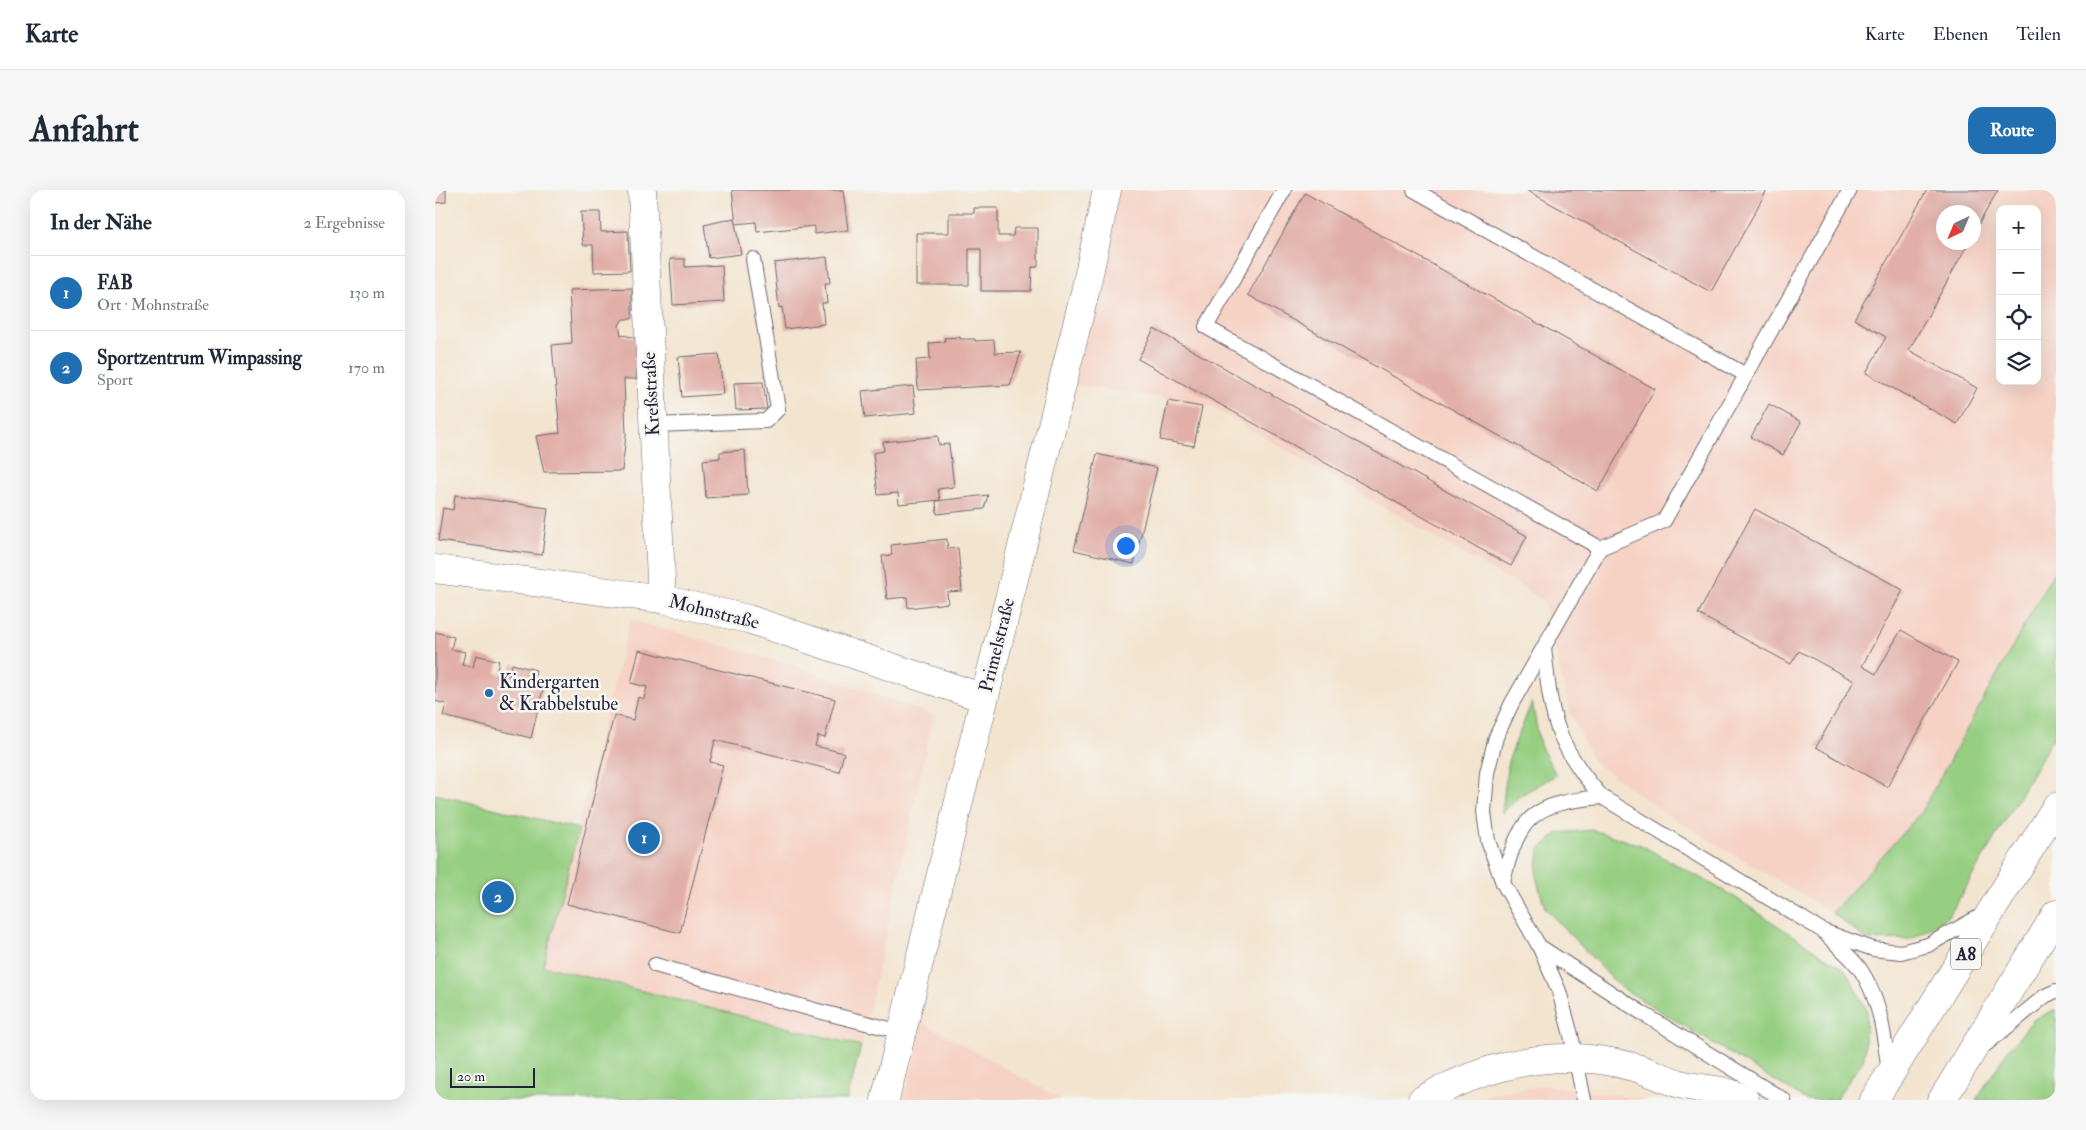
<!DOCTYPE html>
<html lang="de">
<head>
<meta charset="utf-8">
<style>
  body { margin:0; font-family:"IM FELL Double Pica",serif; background:#f6f6f7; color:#1f2937 }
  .controls { position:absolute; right:15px; top:15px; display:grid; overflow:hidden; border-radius:10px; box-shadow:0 5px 20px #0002 }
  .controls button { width:45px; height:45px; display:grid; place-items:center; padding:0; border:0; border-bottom:1px solid #e0e1e3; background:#fff; color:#1f2937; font:25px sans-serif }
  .compass { position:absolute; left:1501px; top:15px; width:45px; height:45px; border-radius:50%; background:#fff; box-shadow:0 5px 20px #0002; rotate:224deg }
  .scale { position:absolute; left:15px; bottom:12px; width:85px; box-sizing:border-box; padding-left:5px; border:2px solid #22223b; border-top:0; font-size:14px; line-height:18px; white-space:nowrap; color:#22223b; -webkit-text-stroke:4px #f6f6f2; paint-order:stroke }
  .you { position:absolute; left:690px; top:355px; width:18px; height:18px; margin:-12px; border:4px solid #fff; border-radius:50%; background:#1a73e8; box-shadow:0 0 0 8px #1a73e833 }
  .badge { display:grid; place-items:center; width:32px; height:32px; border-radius:50%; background:#1f6fb2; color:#fff; font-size:16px; font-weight:700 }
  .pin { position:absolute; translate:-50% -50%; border:2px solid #fff; box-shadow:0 1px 5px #0006 }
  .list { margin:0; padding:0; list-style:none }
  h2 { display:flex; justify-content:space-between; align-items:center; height:65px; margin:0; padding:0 20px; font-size:21px }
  h2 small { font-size:16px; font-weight:400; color:#747a83 }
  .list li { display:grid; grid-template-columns:32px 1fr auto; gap:15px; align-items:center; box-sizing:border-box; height:75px; padding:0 20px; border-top:1px solid #e0e1e3 }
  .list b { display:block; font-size:19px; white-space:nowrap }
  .list p { margin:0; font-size:16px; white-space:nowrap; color:#747a83 }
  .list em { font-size:16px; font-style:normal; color:#747a83 }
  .icon { flex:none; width:28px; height:28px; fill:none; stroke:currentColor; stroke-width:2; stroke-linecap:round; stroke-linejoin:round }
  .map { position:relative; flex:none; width:1621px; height:910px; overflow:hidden; border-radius:15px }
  header { display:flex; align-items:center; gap:30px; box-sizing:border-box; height:70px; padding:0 25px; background:#fff; border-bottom:1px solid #e0e1e3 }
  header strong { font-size:24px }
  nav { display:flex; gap:28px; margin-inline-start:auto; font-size:18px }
  .intro { display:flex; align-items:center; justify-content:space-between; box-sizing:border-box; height:120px; padding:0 30px }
  h1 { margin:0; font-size:35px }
  .button { padding:12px 22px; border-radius:15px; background:#1f6fb2; color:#fff; font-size:18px; font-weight:700 }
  main { display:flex; gap:30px; padding:0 30px }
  aside { flex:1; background:#fff; border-radius:15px; box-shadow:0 5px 20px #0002 }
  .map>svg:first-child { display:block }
  .built { fill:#f6d2c4; fill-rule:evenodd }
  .green { fill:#97cf82; stroke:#5c785e }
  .building { fill:#e1afa7 }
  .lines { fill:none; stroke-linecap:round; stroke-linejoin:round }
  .lane-casing { stroke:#6b666f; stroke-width:16 }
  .street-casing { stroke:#6b666f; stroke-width:29 }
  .secondary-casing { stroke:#6b666f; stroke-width:29 }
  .highway-casing { stroke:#6b666f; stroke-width:29 }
  .lane { stroke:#fff; stroke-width:14 }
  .street { stroke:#fff; stroke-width:28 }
  .secondary { stroke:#fff; stroke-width:28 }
  .highway { stroke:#fff; stroke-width:28 }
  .poi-dot { fill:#1f6fb2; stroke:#f6f6f2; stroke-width:2 }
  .labels { text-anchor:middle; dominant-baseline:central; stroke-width:5; stroke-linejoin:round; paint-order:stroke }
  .shield { fill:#f6f6f2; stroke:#626272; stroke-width:1 }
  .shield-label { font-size:18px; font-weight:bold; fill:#22223b }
  .street-label { font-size:19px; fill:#22223b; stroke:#f6f6f2 }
  .poi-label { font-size:19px; fill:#22223b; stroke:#f6f6f2; text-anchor:start }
</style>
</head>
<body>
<header>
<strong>Karte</strong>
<nav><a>Karte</a><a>Ebenen</a><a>Teilen</a></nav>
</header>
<div class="intro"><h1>Anfahrt</h1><a class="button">Route</a></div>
<main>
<aside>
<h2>In der Nähe<small>2 Ergebnisse</small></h2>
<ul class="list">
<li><span class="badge">1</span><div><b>FAB</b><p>Ort · Mohnstraße</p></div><em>130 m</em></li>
<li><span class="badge">2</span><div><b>Sportzentrum Wimpassing</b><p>Sport</p></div><em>170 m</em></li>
</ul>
</aside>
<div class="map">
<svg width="1621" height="910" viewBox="0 0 1621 910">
  <rect width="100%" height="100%" fill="#f6f6f2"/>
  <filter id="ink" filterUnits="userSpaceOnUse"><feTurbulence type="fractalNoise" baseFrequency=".02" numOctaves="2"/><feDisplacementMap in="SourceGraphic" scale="10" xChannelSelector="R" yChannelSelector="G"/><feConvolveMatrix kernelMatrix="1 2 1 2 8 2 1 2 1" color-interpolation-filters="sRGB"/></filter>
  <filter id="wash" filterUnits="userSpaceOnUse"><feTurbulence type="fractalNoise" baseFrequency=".0096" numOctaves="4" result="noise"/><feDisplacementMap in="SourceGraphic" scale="20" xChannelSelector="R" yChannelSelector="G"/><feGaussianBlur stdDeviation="1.12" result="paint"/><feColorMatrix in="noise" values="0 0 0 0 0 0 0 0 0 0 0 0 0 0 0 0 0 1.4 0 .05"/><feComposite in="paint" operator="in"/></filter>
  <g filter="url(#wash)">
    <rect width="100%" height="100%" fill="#f3e4cf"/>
    <!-- built -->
    <g class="built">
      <path d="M683,0H1621V378L1486,622L1397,723L1233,625L1158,571L1135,522L1108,410L779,218L724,207L639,195ZM1565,19H1602V191H1565ZM1508,22H1538V52H1508Z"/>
      <path d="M195,430L350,473L499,525L426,856L108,776Z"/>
      <path d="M487,832L627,910H469Z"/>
      <path d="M1110,895L1214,910H1042L1056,904Z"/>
    </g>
    <!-- green -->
    <g class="green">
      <path d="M1621,378V543L1514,726L1477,749L1432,750L1397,723L1486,622Z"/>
      <path d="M1097,512L1105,555L1121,585L1086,605L1067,623L1073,571Z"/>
      <path d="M0,604L144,639L108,776L426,856L412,910H0Z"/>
      <path d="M1157,640L1206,655L1298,706L1411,781L1432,820L1429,869L1400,910H1371L1184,796L1110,718L1101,687L1104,660L1123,643Z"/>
      <path d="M1621,819V910H1541L1571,863L1598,830Z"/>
    </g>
    <g id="blocks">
      <!-- building -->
      <g class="building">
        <path d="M0,0H11V12L0,13Z"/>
        <path d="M297,0H408L413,40L379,44V36L322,42L321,32L301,34Z"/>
        <path d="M1091,0H1332L1276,102Z"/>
        <path d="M1492,0H1563L1538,44V22H1508V52H1534L1474,160L1542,198L1522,234L1431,183L1451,147L1419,129Z"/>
        <path d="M870,3L1220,199L1163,301L813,105Z"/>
        <path d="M539,18H563V46H578L579,38H603V77H597L596,101H546V59H534V95H481V43H514V23H539Z"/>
        <path d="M146,22H165L166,42L193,41L195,81L159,82L158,55H148Z"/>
        <path d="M299,28L306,64L274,68L269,35Z"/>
        <path d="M392,67L395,93H390L392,113H387L389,134L350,139L347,117L344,118L339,73Z"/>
        <path d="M235,69H250V77L287,75L289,112L238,115Z"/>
        <path d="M197,98V129H188L184,135L186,145L198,147L202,152V189H189L191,245L187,281L109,282L101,246L125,243L117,155L137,153L134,100Z"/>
        <path d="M719,139L1092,346L1076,376L703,169Z"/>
        <path d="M525,147V149H540V151L559,150L560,163L586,162L575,195L483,200L481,170L495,169L494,153L510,152L509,148Z"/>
        <path d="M284,164L288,204L247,207L243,167Z"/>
        <path d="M328,192L332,219L301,220L299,193Z"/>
        <path d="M478,196L481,223L430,228L427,201Z"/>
        <path d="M733,211L767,217L759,256L725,250Z"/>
        <path d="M1334,214L1366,232L1348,265L1316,247Z"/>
        <path d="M503,246L504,255L514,254L519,297L503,299L505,310L464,314L463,303L443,305L438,263L449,261L448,252Z"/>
        <path d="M310,260L313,305L271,308L268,270L285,268V262Z"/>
        <path d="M662,264L722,278L699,374L639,360Z"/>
        <path d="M20,305L113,318L107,365L3,351L8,318L18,320Z"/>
        <path d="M553,305L549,319L502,324L501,311Z"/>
        <path d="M1320,319L1468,400L1427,476L1441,484L1466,440L1523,472L1452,597L1381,557L1419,491L1364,461L1356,474L1263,424Z"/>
        <path d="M512,349L513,359L523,358L527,401L512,402L513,413L473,418L472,407L452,409L447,366L457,365L456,355Z"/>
        <path d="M0,442L19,447L16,459L30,462L27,475L38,477L41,465L64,471L61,483L74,486L77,474L101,480L98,492L109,495L96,548L8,526L11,514L0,511Z"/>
        <path d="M204,460L400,509L390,548L383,546L380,556L409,563L404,582L280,550L275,572L288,575L245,743L132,714L179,525L198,530L203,507L209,509L212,497L196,493Z"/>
      </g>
    </g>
  </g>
  <g filter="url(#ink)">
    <use href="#blocks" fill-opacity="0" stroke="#6b666f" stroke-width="1"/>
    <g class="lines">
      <!-- lane casing -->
      <g class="lane-casing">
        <g id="lane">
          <path d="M849,0L771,137L1165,358"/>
          <path d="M979,0L1311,185"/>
          <path d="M218,235L331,231L343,219L318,69"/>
          <path d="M1109,457C1116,526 1119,553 1167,607"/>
          <path d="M1068,692C1084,625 1098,613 1167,607L1388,741L1438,759L1466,762L1493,755L1549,724"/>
          <path d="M1390,743C1401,755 1416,766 1425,779C1446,810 1449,846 1454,882"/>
          <path d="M1104,756L1207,823L1349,910"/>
          <path d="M220,775L383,821L467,842"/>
          <path d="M1550,855L1610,806L1621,801"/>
          <path d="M1149,910L1136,845L1124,801L1104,756L1068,693L1053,651L1049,622L1052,583L1061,547L1077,513L1165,358L1229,331L1415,0"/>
        </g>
      </g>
      <!-- street casing -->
      <g class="street-casing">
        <g id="street">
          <path d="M207,0L227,409"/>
          <path d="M0,379L227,409L313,429L549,508"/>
          <path d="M450,910L650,102L672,0"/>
        </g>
      </g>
      <!-- secondary casing -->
      <g class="secondary-casing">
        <path id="secondary" d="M987,910C1052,874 1124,856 1198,877C1214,881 1229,889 1245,894C1266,900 1291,898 1310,910"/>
      </g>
      <!-- highway casing -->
      <g class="highway-casing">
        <g id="highway">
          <path d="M1439,910L1621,617"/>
          <path d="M1507,910L1621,724"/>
        </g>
      </g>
      <!-- lane -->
      <use href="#lane" class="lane"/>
      <!-- street -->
      <use href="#street" class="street"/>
      <!-- secondary -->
      <use href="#secondary" class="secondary"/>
      <!-- highway -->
      <use href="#highway" class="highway"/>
    </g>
  </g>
  <!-- markers -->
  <circle class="poi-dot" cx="54" cy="503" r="5"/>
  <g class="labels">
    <!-- shield labels -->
    <rect class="shield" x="1516" y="748.5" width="30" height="31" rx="4"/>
    <g class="shield-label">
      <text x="1531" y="764">A8</text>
    </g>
    <!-- street labels -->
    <g class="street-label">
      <text transform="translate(216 204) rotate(-93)">Kreßstraße</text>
      <text transform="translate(279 422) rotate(14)">Mohnstraße</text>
      <text transform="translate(562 455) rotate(-76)">Primelstraße</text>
    </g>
    <!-- poi labels -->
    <g class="poi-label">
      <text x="64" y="492">Kindergarten<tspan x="64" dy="22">&amp; Krabbelstube</tspan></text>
    </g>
  </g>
</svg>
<div class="controls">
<button>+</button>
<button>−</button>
<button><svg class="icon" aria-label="locate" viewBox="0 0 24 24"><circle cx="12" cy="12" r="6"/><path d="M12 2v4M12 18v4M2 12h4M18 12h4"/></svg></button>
<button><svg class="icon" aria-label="layers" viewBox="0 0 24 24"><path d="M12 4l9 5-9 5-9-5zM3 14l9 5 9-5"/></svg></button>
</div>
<svg class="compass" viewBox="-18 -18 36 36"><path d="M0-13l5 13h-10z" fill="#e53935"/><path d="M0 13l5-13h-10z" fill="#747a83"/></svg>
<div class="scale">20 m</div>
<div class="you"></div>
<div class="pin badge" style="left:209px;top:648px">1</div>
<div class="pin badge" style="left:63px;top:707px">2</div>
</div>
</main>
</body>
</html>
